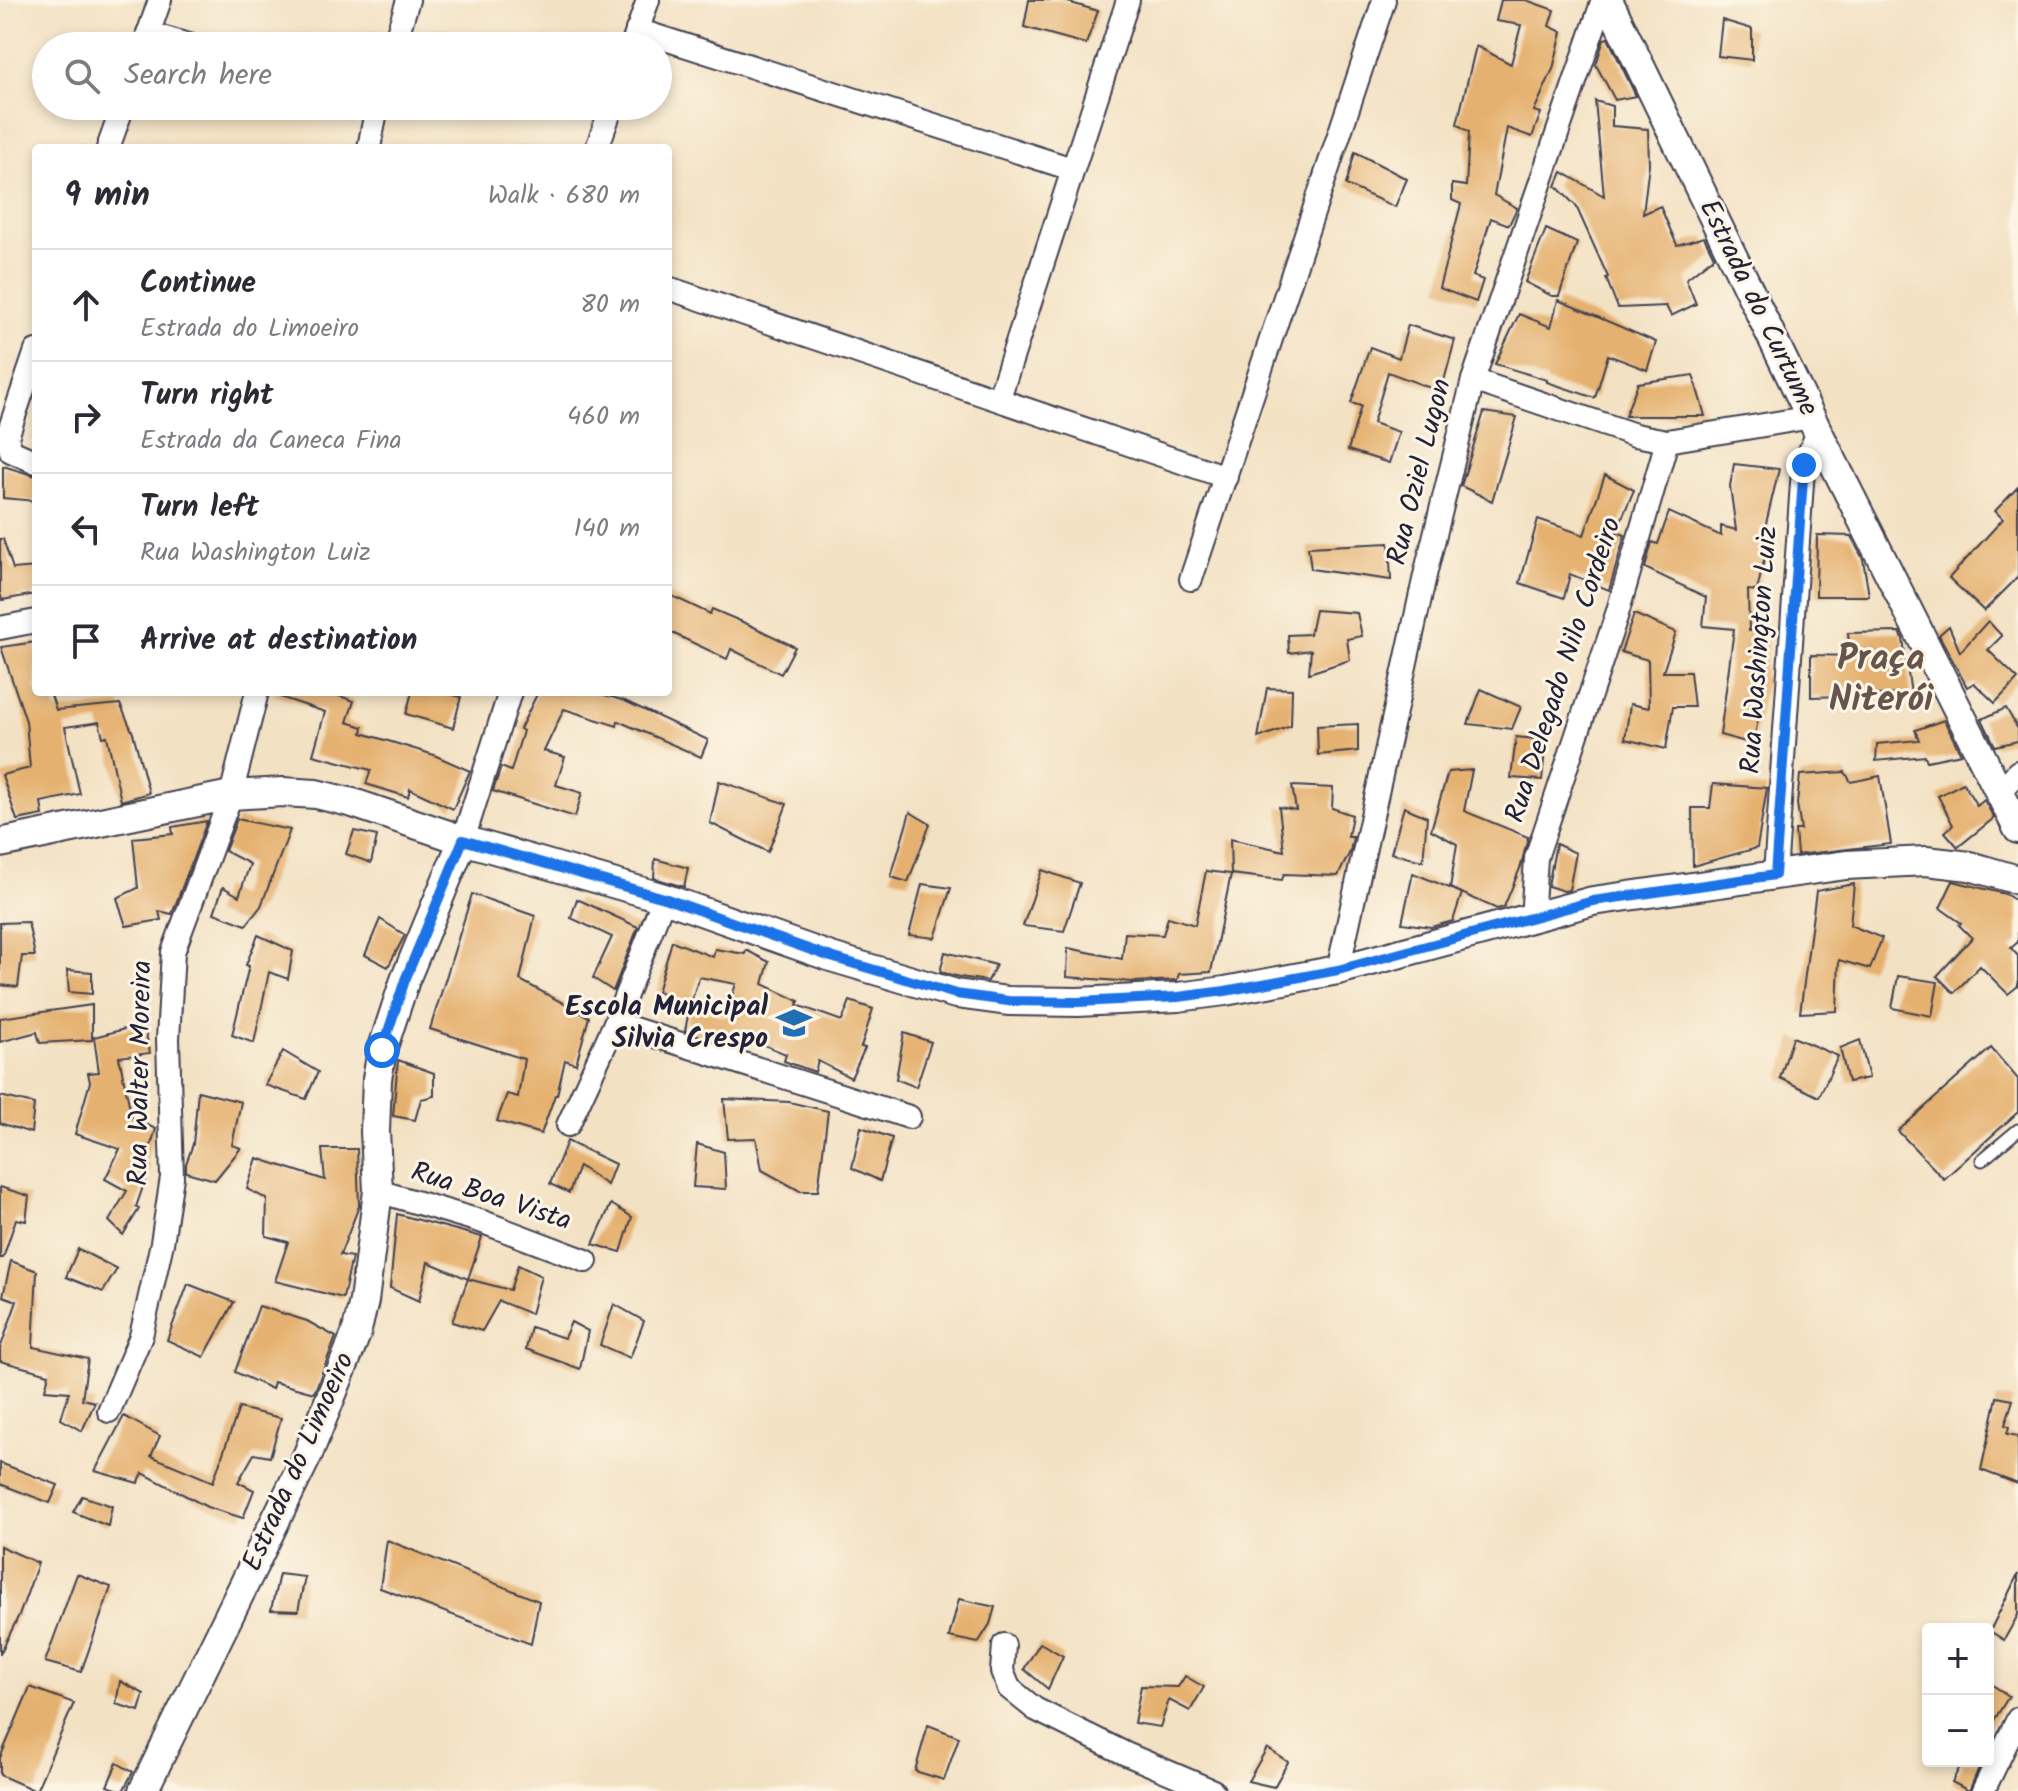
<!DOCTYPE html>
<html lang="en">
<head>
<meta charset="utf-8">
<style>
  body { margin:0; font-family:Kalam,sans-serif; background:#f2f2f3; color:#2b2b33 }
  .controls { position:absolute; right:24px; bottom:24px; display:grid; overflow:hidden; border-radius:8px; box-shadow:0 4px 12px #0003 }
  .controls button { width:72px; height:72px; display:grid; place-items:center; padding:0; border:0; border-bottom:2px solid #e1e1e2; background:#fff; color:#2b2b33; font:40px sans-serif }
  .stop { position:absolute; width:24px; height:24px; margin:-18px; border:6px solid #1a73e8; border-radius:50%; background:#fff }
  .stop.end { background:#1a73e8; border-color:#fff; box-shadow:0 2px 8px #0008 }
  .list { margin:0; padding:0; list-style:none }
  h2 { display:flex; justify-content:space-between; align-items:center; height:104px; margin:0; padding:0 32px; font-size:34px }
  h2 small { font-size:26px; font-weight:400; color:#7c7c81 }
  .list li { display:grid; grid-template-columns:52px 1fr auto; gap:24px; align-items:center; box-sizing:border-box; height:112px; padding:0 32px; border-top:2px solid #e1e1e2 }
  .list b { display:block; font-size:30px; white-space:nowrap }
  .list p { margin:0; font-size:26px; white-space:nowrap; color:#7c7c81 }
  .list em { font-size:26px; font-style:normal; color:#7c7c81 }
  .icon { flex:none; width:44px; height:44px; fill:none; stroke:currentColor; stroke-width:2; stroke-linecap:round; stroke-linejoin:round }
  .map { position:relative; flex:none; width:2018px; height:1791px; overflow:hidden }
  .search { position:absolute; background:#fff; box-shadow:0 4px 12px #0003; left:32px; top:32px; width:640px; height:88px; display:flex; align-items:center; gap:20px; box-sizing:border-box; padding:0 28px; border-radius:44px; color:#7c7c81; font-size:30px }
  .panel { position:absolute; background:#fff; box-shadow:0 4px 12px #0003; left:32px; top:144px; width:640px; height:552px; border-radius:8px }
  .map>svg:first-child { display:block }
  .building { fill:#e5b16f; fill-rule:evenodd }
  .lines { fill:none; stroke-linecap:round; stroke-linejoin:round }
  .service-casing { stroke:#413f4f; stroke-width:15 }
  .minor-casing { stroke:#413f4f; stroke-width:26 }
  .tertiary-casing { stroke:#413f4f; stroke-width:32 }
  .service { stroke:#fff; stroke-width:11 }
  .minor { stroke:#fff; stroke-width:22 }
  .tertiary { stroke:#fff; stroke-width:28 }
  .route { stroke:#1a73e8; stroke-width:10 }
  .labels { text-anchor:middle; dominant-baseline:central; stroke-width:6; stroke-linejoin:round; paint-order:stroke }
  .street-label { font-size:28px; fill:#22223b; stroke:#fcf5e5 }
  .poi-label { font-size:28px; font-weight:bold; fill:#22223b; stroke:#fcf5e5; text-anchor:end }
  .district-label { font-size:36px; font-weight:bold; fill:#66544d; stroke:#fcf5e5 }
</style>
</head>
<body>
<div class="map">
<svg width="2018" height="1791" viewBox="0 0 2018 1791">
  <rect width="100%" height="100%" fill="#fcf5e5"/>
  <filter id="ink" filterUnits="userSpaceOnUse"><feTurbulence type="fractalNoise" baseFrequency=".0125" numOctaves="2"/><feDisplacementMap in="SourceGraphic" scale="16" xChannelSelector="R" yChannelSelector="G"/><feConvolveMatrix kernelMatrix="1 2 1 2 8 2 1 2 1" color-interpolation-filters="sRGB"/></filter>
  <filter id="wash" filterUnits="userSpaceOnUse"><feTurbulence type="fractalNoise" baseFrequency=".006" numOctaves="4" result="noise"/><feDisplacementMap in="SourceGraphic" scale="32" xChannelSelector="R" yChannelSelector="G"/><feGaussianBlur stdDeviation="1.8" result="paint"/><feColorMatrix in="noise" values="0 0 0 0 0 0 0 0 0 0 0 0 0 0 0 0 0 1.4 0 .05"/><feComposite in="paint" operator="in"/></filter>
  <g filter="url(#wash)">
    <rect width="100%" height="100%" fill="#f3e1c3"/>
    <g id="blocks">
      <!-- building -->
      <g class="building">
        <path d="M1029,0H1061L1098,11L1086,44L1024,27Z"/>
        <path d="M1501,0H1526L1554,10L1549,26L1562,32L1553,69L1534,111L1541,113L1532,137L1507,128L1494,195L1517,208L1509,225L1491,218L1473,276L1483,280L1476,302L1439,288L1461,204L1452,200V184L1466,186L1469,132L1457,124L1476,46L1511,64L1521,25L1496,21Z"/>
        <path d="M1722,20L1752,29V60L1718,56Z"/>
        <path d="M1608,38L1636,96L1615,100L1596,65L1604,39Z"/>
        <path d="M1595,101L1612,106V126L1648,129L1649,164L1643,214L1660,206L1677,245L1704,237L1714,257L1686,279L1696,304L1671,316L1666,306L1618,308L1606,278L1608,277L1576,206L1556,186L1562,172L1604,196Z"/>
        <path d="M1355,152L1407,179L1395,207L1346,185Z"/>
        <path d="M1546,229L1577,243L1559,296H1552L1525,282Z"/>
        <path d="M1558,300L1656,342L1647,370L1608,355L1595,398L1547,382V380L1495,364L1519,314L1551,327Z"/>
        <path d="M1408,325L1455,340L1441,392L1388,372L1373,423L1399,432L1389,463L1348,450L1361,406L1351,403L1370,347L1399,358Z"/>
        <path d="M1693,375L1705,416H1625L1638,383Z"/>
        <path d="M1484,412L1517,417L1492,501L1461,486Z"/>
        <path d="M1734,464L1779,469L1763,536L1769,538L1757,591L1748,590L1749,631L1768,629L1764,677H1767L1753,744L1720,735L1734,629L1703,626L1706,597L1645,568L1652,542L1658,544L1669,512L1721,536V526L1736,530L1730,486Z"/>
        <path d="M3,466L36,476V501L3,498Z"/>
        <path d="M1605,475L1634,490L1616,532L1625,535L1609,590L1570,574L1564,598L1520,583L1538,519L1584,535Z"/>
        <path d="M2018,487V577L1984,611L1949,578L2003,519L1995,511Z"/>
        <path d="M1817,535L1851,536L1863,559L1869,596H1816Z"/>
        <path d="M0,539H3L13,569L36,567V594L2,600L0,593Z"/>
        <path d="M1389,543L1391,580L1311,569L1308,547Z"/>
        <path d="M668,594L710,614L712,609L752,626L795,647L781,674L731,649L727,659L668,631Z"/>
        <path d="M1315,610L1357,613L1362,636L1347,639L1350,660L1309,673L1311,650L1289,653L1288,635L1310,634Z"/>
        <path d="M1634,614L1676,632L1663,672H1690L1694,707H1673L1666,749L1625,739L1630,704L1649,708L1648,660L1621,652Z"/>
        <path d="M1988,621L2002,636L1988,650L2018,679L1995,703L1974,683L1967,687L1939,635L1949,626L1960,652Z"/>
        <path d="M1900,632L1903,639L1911,694L1811,697V655L1850,656L1848,633Z"/>
        <path d="M36,642V692H50L56,710L120,704L133,733L149,793L121,801L107,736L103,737L99,722L65,727L80,794L41,802L43,815L17,820L2,775L30,768L26,721L1,647Z"/>
        <path d="M1267,688L1292,689L1291,726L1258,738Z"/>
        <path d="M1481,689L1521,707L1512,729L1468,724Z"/>
        <path d="M274,692H328L354,701L347,722L363,727L362,733L434,755L470,771L453,809L410,789L408,797L366,784L371,770L313,755L325,712L274,695Z"/>
        <path d="M412,692H443L461,697L453,728L406,714Z"/>
        <path d="M538,692H595L625,701L708,740L701,757L618,721L617,726L564,709L544,751L565,757L556,785L582,793L575,817L493,791L501,767L511,771L523,731L520,729Z"/>
        <path d="M2006,708L2018,729V741L1995,746L1982,719Z"/>
        <path d="M1944,720L1961,754L1927,761L1925,756L1876,761L1877,744L1919,740L1915,730Z"/>
        <path d="M1358,724V751L1318,755L1317,726Z"/>
        <path d="M1516,737L1546,740L1542,780L1511,778Z"/>
        <path d="M1472,770L1464,811L1528,837L1521,866L1504,907L1497,909L1450,888L1457,844L1431,830L1448,772Z"/>
        <path d="M1845,772L1851,782L1880,776L1891,844L1797,855L1795,830H1801L1797,804L1800,775Z"/>
        <path d="M719,781L787,804L768,852L710,823Z"/>
        <path d="M1963,783L1977,806L1984,800L1994,818L1958,847L1945,832L1953,825L1938,796Z"/>
        <path d="M1713,784L1767,788L1757,848L1693,866L1692,808H1710Z"/>
        <path d="M1292,786L1333,788L1332,808L1352,815L1348,837H1353L1350,852L1338,876L1284,874L1282,880L1231,874L1230,839L1284,851L1279,807L1296,810Z"/>
        <path d="M1404,807L1427,817L1423,861L1391,853Z"/>
        <path d="M910,812L930,824L908,882L891,877Z"/>
        <path d="M237,819L290,830L261,906L246,925L214,913L223,887L239,896L250,864L225,851Z"/>
        <path d="M207,821L172,914L159,911L161,920L126,926L117,898L138,888L133,838L173,834L172,827Z"/>
        <path d="M354,831L377,836L371,863L346,854Z"/>
        <path d="M1556,844L1576,853L1569,890L1564,891L1548,886Z"/>
        <path d="M655,859L688,868L684,887L654,878Z"/>
        <path d="M1042,870L1080,883L1064,931L1023,926Z"/>
        <path d="M1206,871L1231,874L1211,972L1179,974L1177,980L1133,982L1067,977L1068,948L1122,959L1125,933L1163,935L1168,917L1195,925Z"/>
        <path d="M1413,873L1462,893L1453,921L1431,927L1402,923Z"/>
        <path d="M1953,881L2005,894L2018,902V942L2011,948L2018,956V986L2008,994L1980,966L1954,993L1937,976L1972,938L1959,925L1961,923L1940,908Z"/>
        <path d="M922,884L951,888L935,938L909,935Z"/>
        <path d="M1854,884L1850,925L1882,938L1870,969L1839,960L1837,1011L1800,1013L1816,891Z"/>
        <path d="M472,894L535,916L520,980L589,1017L576,1064L565,1060L557,1095H555L541,1134L497,1121L507,1094L518,1097L524,1059L430,1029Z"/>
        <path d="M577,899L638,927L613,991L593,978L612,937L571,918Z"/>
        <path d="M380,919L405,935L388,967L365,955Z"/>
        <path d="M28,922L35,956H22L18,987L0,985V923Z"/>
        <path d="M258,935L293,951L288,979L269,972L254,1043L232,1035L249,966L246,965Z"/>
        <path d="M672,941L713,957L715,949L745,954L746,950L769,962L763,984L799,1001L797,1005L842,1021L850,1001L873,1009L861,1047L865,1048L851,1078L818,1061L815,1072L784,1061L786,1054L747,1038L744,1050L685,1031L690,1005L657,992ZM699,977L736,984L725,1017L690,1005Z"/>
        <path d="M945,952L996,965L988,981L960,977L940,972Z"/>
        <path d="M67,970L92,972V994L69,992Z"/>
        <path d="M1898,976L1938,982L1932,1016L1892,1008Z"/>
        <path d="M92,1005V1040L40,1043L37,1032L0,1042V1018Z"/>
        <path d="M144,1024L150,1053L119,1057L132,1118L156,1129L145,1164L150,1166L136,1207L139,1209L123,1235L109,1221L127,1191L105,1179L120,1149L75,1134L90,1082L88,1073L99,1072L94,1037Z"/>
        <path d="M904,1033L931,1042L916,1087L896,1079Z"/>
        <path d="M1793,1037L1838,1056L1819,1097L1780,1078Z"/>
        <path d="M1860,1040L1869,1078L1848,1082L1840,1048Z"/>
        <path d="M1991,1048L2018,1079V1112L1944,1179L1898,1131Z"/>
        <path d="M283,1051L318,1072L306,1099L265,1085Z"/>
        <path d="M398,1060L434,1073V1096L421,1099L415,1120L393,1116Z"/>
        <path d="M198,1091L241,1102L232,1145L241,1148L215,1180L186,1172V1164L193,1144Z"/>
        <path d="M0,1096L34,1104L31,1133L0,1123Z"/>
        <path d="M724,1099L789,1102L828,1111L818,1191H800L762,1170L756,1138L728,1139Z"/>
        <path d="M861,1127L892,1138L880,1181L852,1168Z"/>
        <path d="M567,1141L615,1164L607,1185L579,1166L569,1193L550,1184Z"/>
        <path d="M697,1144L724,1152L726,1189L693,1187Z"/>
        <path d="M322,1149H357L359,1206L340,1255L352,1257L343,1298L275,1281L288,1242L266,1236L267,1199L247,1189L257,1158L325,1180Z"/>
        <path d="M0,1187L29,1196L26,1221L16,1219L3,1258H0Z"/>
        <path d="M611,1204L632,1217L621,1252L593,1244Z"/>
        <path d="M397,1214L482,1237L468,1279L428,1262L419,1301L390,1288Z"/>
        <path d="M78,1249L117,1269L103,1292L66,1277Z"/>
        <path d="M11,1261L37,1271L33,1347L88,1359L82,1399L95,1402L82,1431L61,1419L69,1392L45,1390L49,1374L0,1361V1349L17,1301L3,1296Z"/>
        <path d="M518,1265L541,1276L531,1314L499,1301L482,1331L452,1322L468,1279L510,1290Z"/>
        <path d="M188,1284L234,1302L204,1357L167,1340Z"/>
        <path d="M614,1304L644,1321L630,1358L600,1345Z"/>
        <path d="M259,1306L307,1321L336,1337L314,1393L274,1382L272,1389L235,1372Z"/>
        <path d="M571,1322L588,1331L580,1369L526,1349L531,1327L564,1338Z"/>
        <path d="M1997,1397L2013,1400L2005,1425L2009,1427L2007,1434L2018,1436V1484L1981,1470Z"/>
        <path d="M239,1408L281,1418L270,1457L254,1454L238,1482L254,1490L243,1518L207,1507L143,1473L138,1483L95,1471L124,1416L160,1436L151,1456L213,1482Z"/>
        <path d="M0,1463L58,1485L50,1503L0,1484Z"/>
        <path d="M82,1496L112,1506L108,1526L73,1512Z"/>
        <path d="M387,1540L539,1601L531,1644L380,1588Z"/>
        <path d="M0,1546L38,1563L20,1613L0,1654Z"/>
        <path d="M77,1574L111,1587L81,1672L45,1662Z"/>
        <path d="M279,1574L305,1577L298,1611L271,1610Z"/>
        <path d="M2018,1574V1615L2004,1640L1990,1631Z"/>
        <path d="M959,1599L995,1607L990,1624L978,1643L949,1637Z"/>
        <path d="M1040,1643L1063,1656L1048,1689L1024,1669Z"/>
        <path d="M1185,1676L1204,1687L1190,1711L1169,1700L1160,1727L1134,1723L1141,1686L1178,1687Z"/>
        <path d="M120,1681L144,1694L139,1711L116,1704Z"/>
        <path d="M1988,1682L2009,1696L1988,1730Z"/>
        <path d="M30,1687L74,1703L36,1791L0,1775V1758Z"/>
        <path d="M928,1725L959,1737L944,1780L915,1771Z"/>
        <path d="M1267,1748L1288,1762L1274,1787L1248,1781Z"/>
        <path d="M1963,1761H1982L1969,1791L1952,1782Z"/>
        <path d="M117,1763L133,1772L123,1791L107,1786Z"/>
      </g>
    </g>
  </g>
  <g filter="url(#ink)">
    <use href="#blocks" fill-opacity="0" stroke="#413f4f" stroke-width="2"/>
    <g class="lines">
      <!-- service casing -->
      <g class="service-casing">
        <path id="service" d="M1982,1160L2018,1130"/>
      </g>
      <!-- minor casing -->
      <g class="minor-casing">
        <g id="minor">
          <path d="M637,30L1072,169"/>
          <path d="M148,33L192,46"/>
          <path d="M144,46L160,0"/>
          <path d="M394,46L408,0"/>
          <path d="M632,46L648,0"/>
          <path d="M108,148L123,106"/>
          <path d="M369,148L377,106"/>
          <path d="M597,148L612,106"/>
          <path d="M668,288L1226,477"/>
          <path d="M36,351L7,437L11,451L36,462"/>
          <path d="M1473,380L1635,435L1667,441L1812,417"/>
          <path d="M999,398L1128,0"/>
          <path d="M1191,579L1384,0"/>
          <path d="M0,628L36,621"/>
          <path d="M1999,793L2018,772"/>
          <path d="M463,840L510,692"/>
          <path d="M1775,875L1802,483L1804,465L1818,432"/>
          <path d="M1532,920L1536,858L1617,614L1667,441"/>
          <path d="M1338,970L1426,571L1473,380L1603,0"/>
          <path d="M615,1023L909,1117"/>
          <path d="M568,1125L615,1023L664,898"/>
          <path d="M378,1191L483,1222L586,1261"/>
          <path d="M109,1411L141,1336L162,1243L172,1177L168,1039L173,952L231,795L257,692"/>
          <path d="M1004,1645L1002,1671L1009,1688L1035,1709L1126,1754L1213,1791"/>
          <path d="M1983,1791L2018,1719"/>
        </g>
      </g>
      <!-- tertiary casing -->
      <g class="tertiary-casing">
        <g id="tertiary">
          <path d="M1608,0L1818,432L2018,829"/>
          <path d="M0,843L231,795L283,792L316,794L353,803L463,840L664,898L831,957L956,994L1008,1001L1078,1002L1178,997L1225,991L1338,970L1593,901L1846,865L1926,861L1970,866L2018,880"/>
          <path d="M143,1791L308,1454L356,1334L364,1301L378,1191L375,1131L377,1079L382,1050L405,980L463,840"/>
        </g>
      </g>
      <!-- service -->
      <use href="#service" class="service"/>
      <!-- minor -->
      <use href="#minor" class="minor"/>
      <!-- tertiary -->
      <use href="#tertiary" class="tertiary"/>
    </g>
  </g>
  <g class="lines" filter="url(#ink)">
    <!-- route -->
    <path class="route" d="M382,1050L405,980L463,840L664,898L831,957L956,994L1008,1001L1078,1002L1178,997L1225,991L1338,970L1593,901L1775,875L1804,465"/>
  </g>
  <!-- icons -->
  <defs>
    <g id="school-bare" transform="scale(2.76)"><path d="M0-5L7-2L0 1L-7-2ZM-4 1L0 2.5L4 1V4Q0 6-4 4Z" fill="#1f6fb2" stroke="#fcf5e5" stroke-width="2.5" paint-order="stroke"/></g>
  </defs>
  <g fill-rule="evenodd">
    <use href="#school-bare" x="794" y="1023"/>
  </g>
  <g class="labels">
    <!-- street labels -->
    <g class="street-label">
      <text transform="translate(1758 308) rotate(64)">Estrada do Curtume</text>
      <text transform="translate(1420 472) rotate(-76)">Rua Oziel Lugon</text>
      <text transform="translate(1760 650) rotate(-86)">Rua Washington Luiz</text>
      <text transform="translate(1564 670) rotate(-72)">Rua Delegado Nilo Cordeiro</text>
      <text transform="translate(141 1073) rotate(-89)">Rua Walter Moreira</text>
      <text transform="translate(491 1197) rotate(18)">Rua Boa Vista</text>
      <text transform="translate(299 1462) rotate(-66)">Estrada do Limoeiro</text>
    </g>
    <!-- poi labels -->
    <g class="poi-label">
      <text x="768" y="1007">Escola Municipal<tspan x="768" dy="32">Silvia Crespo</tspan></text>
    </g>
    <!-- district labels -->
    <g class="district-label">
      <text x="1881" y="659">Praça<tspan x="1881" dy="41">Niterói</tspan></text>
    </g>
  </g>
</svg>
<div class="controls">
<button>+</button>
<button>−</button>
</div>
<div class="stop" style="left:382px;top:1050px"></div>
<div class="stop end" style="left:1804px;top:465px"></div>
<div class="search"><svg class="icon" aria-label="search" viewBox="0 0 24 24"><circle cx="10" cy="10" r="6"/><path d="M15 15l6 6"/></svg>Search here</div>
<section class="panel">
<h2>9 min<small>Walk · 680 m</small></h2>
<ul class="list">
<li><svg class="icon" aria-label="ahead" viewBox="0 0 24 24"><path d="M12 20V5M6 11l6-6 6 6"/></svg><div><b>Continue</b><p>Estrada do Limoeiro</p></div><em>80 m</em></li>
<li><svg class="icon" aria-label="right" viewBox="0 0 24 24"><path d="M7 20v-9h11M14 6l5 5-5 5"/></svg><div><b>Turn right</b><p>Estrada da Caneca Fina</p></div><em>460 m</em></li>
<li><svg class="icon" aria-label="left" viewBox="0 0 24 24"><path d="M17 20v-9H6M10 6l-5 5 5 5"/></svg><div><b>Turn left</b><p>Rua Washington Luiz</p></div><em>140 m</em></li>
<li><svg class="icon" aria-label="arrive" viewBox="0 0 24 24"><path d="M6 21V4h12l-3 4 3 4H6"/></svg><div><b>Arrive at destination</b></div></li>
</ul>
</section>
</div>
</body>
</html>
